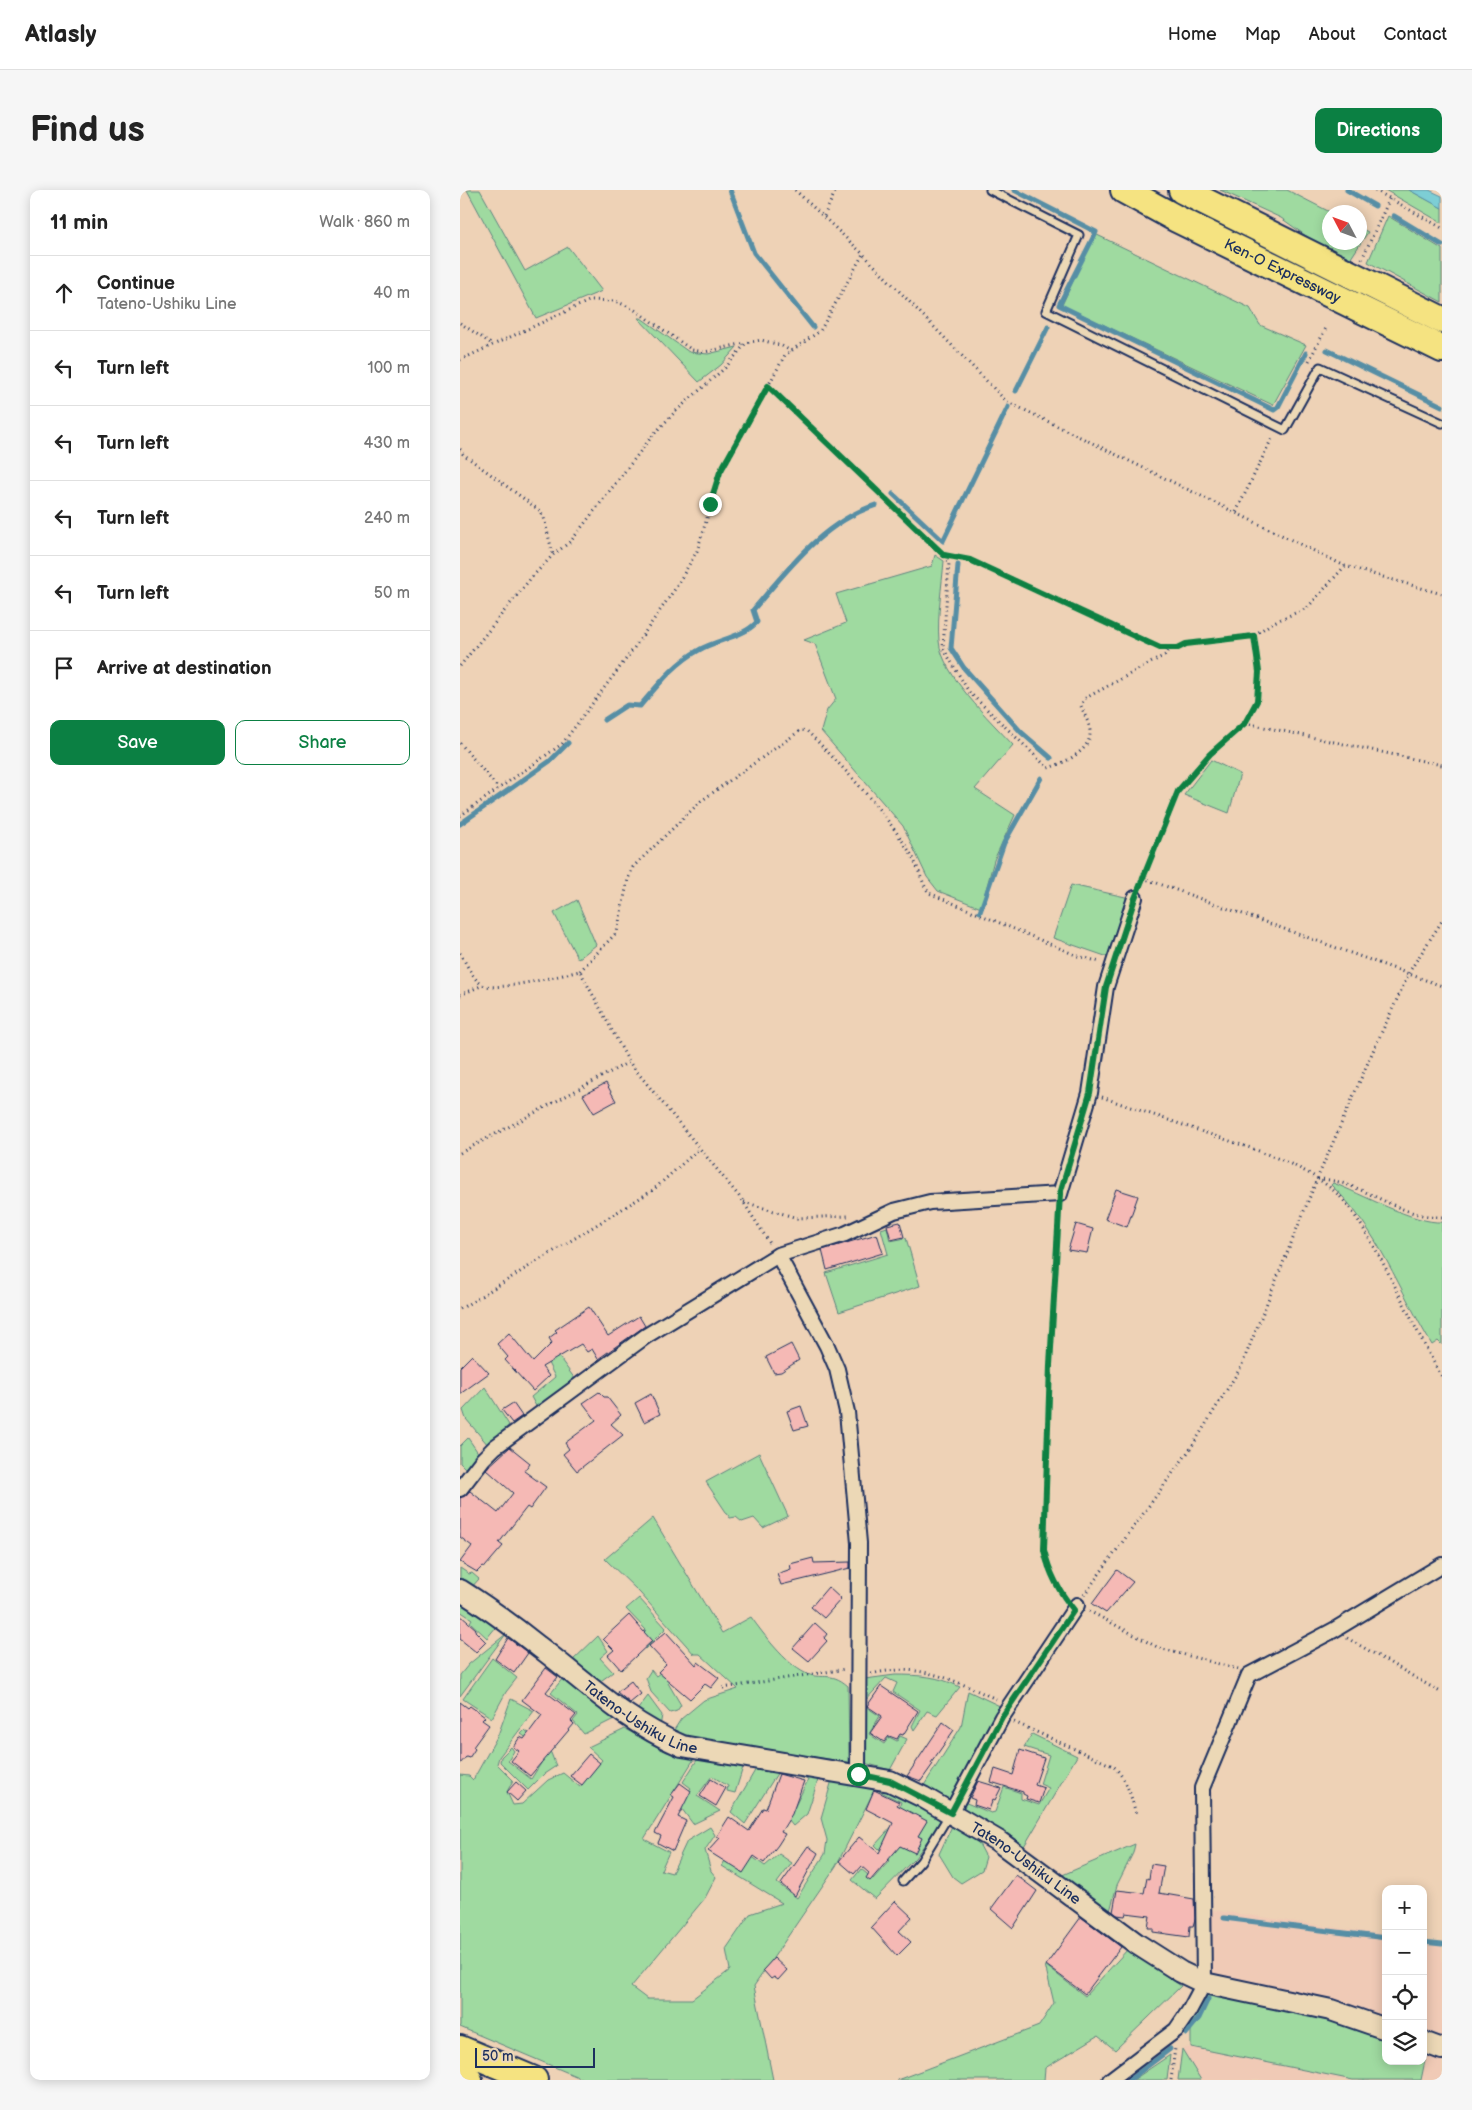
<!DOCTYPE html>
<html lang="en">
<head>
<meta charset="utf-8">
<style>
  body { margin:0; font-family:"Balsamiq Sans",sans-serif; background:#f6f6f6; color:#222 }
  .controls { position:absolute; right:15px; bottom:15px; display:grid; overflow:hidden; border-radius:10px; box-shadow:0 2px 12px #0003 }
  .controls button { width:45px; height:45px; display:grid; place-items:center; padding:0; border:0; border-bottom:1px solid #e0e0e0; background:#fff; color:#222; font:25px sans-serif }
  .compass { position:absolute; left:862px; top:15px; width:45px; height:45px; border-radius:50%; background:#fff; box-shadow:0 2px 12px #0003; rotate:311deg }
  .scale { position:absolute; left:15px; bottom:12px; width:120px; box-sizing:border-box; padding-left:5px; border:2px solid #1b2f5e; border-top:0; font-size:14px; line-height:18px; white-space:nowrap; color:#1b2f5e; -webkit-text-stroke:4px #ecd8b6; paint-order:stroke }
  .stop { position:absolute; width:15px; height:15px; margin:-11px; border:4px solid #0b8043; border-radius:50%; background:#fff }
  .stop.end { background:#0b8043; border-color:#fff; box-shadow:0 1px 5px #0008 }
  .list { margin:0; padding:0; list-style:none }
  h2 { display:flex; justify-content:space-between; align-items:center; height:65px; margin:0; padding:0 20px; font-size:21px }
  h2 small { font-size:16px; font-weight:400; color:#767676 }
  .list li { display:grid; grid-template-columns:32px 1fr auto; gap:15px; align-items:center; box-sizing:border-box; height:75px; padding:0 20px; border-top:1px solid #e0e0e0 }
  .list b { display:block; font-size:19px; white-space:nowrap }
  .list p { margin:0; font-size:16px; white-space:nowrap; color:#767676 }
  .list em { font-size:16px; font-style:normal; color:#767676 }
  .actions { display:flex; gap:10px; padding:15px 20px }
  .actions a { flex:1; padding:11px 0; border:1px solid #0b8043; border-radius:10px; text-align:center; font-size:18px; color:#0b8043 }
  .actions .main { background:#0b8043; color:#fff }
  .icon { flex:none; width:28px; height:28px; fill:none; stroke:currentColor; stroke-width:2; stroke-linecap:round; stroke-linejoin:round }
  .map { position:relative; flex:none; width:982px; height:1890px; overflow:hidden; border-radius:10px }
  header { display:flex; align-items:center; gap:30px; box-sizing:border-box; height:70px; padding:0 25px; background:#fff; border-bottom:1px solid #e0e0e0 }
  header strong { font-size:24px }
  nav { display:flex; gap:28px; margin-inline-start:auto; font-size:18px }
  .intro { display:flex; align-items:center; justify-content:space-between; box-sizing:border-box; height:120px; padding:0 30px }
  h1 { margin:0; font-size:35px }
  .button { padding:12px 22px; border-radius:10px; background:#0b8043; color:#fff; font-size:18px; font-weight:700 }
  main { display:flex; gap:30px; padding:0 30px }
  aside { flex:1; background:#fff; border-radius:10px; box-shadow:0 2px 12px #0003 }
  .map>svg:first-child { display:block }
  .built { fill:#f0cab6 }
  .green { fill:#9fdaa0; stroke:#5d847f }
  .water { fill:#7dced5; stroke:#568ea5 }
  .lines { fill:none; stroke-linecap:round; stroke-linejoin:round }
  .stream { stroke:#568ea5; stroke-width:5 }
  .building { fill:#f5b9b5; stroke:#1b2f5e }
  .lane-casing { stroke:#1b2f5e; stroke-width:11 }
  .street-casing { stroke:#1b2f5e; stroke-width:18 }
  .secondary-casing { stroke:#1b2f5e; stroke-width:24 }
  .highway-casing { stroke:#1b2f5e; stroke-width:30 }
  .path { stroke:#1b2f5e; stroke-width:3; stroke-dasharray:1 4; stroke-linecap:butt }
  .lane { stroke:#ecd8b6; stroke-width:7 }
  .street { stroke:#ecd8b6; stroke-width:14 }
  .secondary { stroke:#ecd8b6; stroke-width:20 }
  .highway { stroke:#f5e381; stroke-width:26 }
  .route { stroke:#0b8043; stroke-width:6 }
  .labels { text-anchor:middle; dominant-baseline:central; stroke-width:5; stroke-linejoin:round; paint-order:stroke }
  .street-label { font-size:15px; fill:#1b2f5e; stroke:#ecd8b6 }
</style>
</head>
<body>
<header>
<strong>Atlasly</strong>
<nav><a>Home</a><a>Map</a><a>About</a><a>Contact</a></nav>
</header>
<div class="intro"><h1>Find us</h1><a class="button">Directions</a></div>
<main>
<aside>
<h2>11 min<small>Walk · 860 m</small></h2>
<ul class="list">
<li><svg class="icon" aria-label="ahead" viewBox="0 0 24 24"><path d="M12 20V5M6 11l6-6 6 6"/></svg><div><b>Continue</b><p>Tateno-Ushiku Line</p></div><em>40 m</em></li>
<li><svg class="icon" aria-label="left" viewBox="0 0 24 24"><path d="M17 20v-9H6M10 6l-5 5 5 5"/></svg><div><b>Turn left</b></div><em>100 m</em></li>
<li><svg class="icon" aria-label="left" viewBox="0 0 24 24"><path d="M17 20v-9H6M10 6l-5 5 5 5"/></svg><div><b>Turn left</b></div><em>430 m</em></li>
<li><svg class="icon" aria-label="left" viewBox="0 0 24 24"><path d="M17 20v-9H6M10 6l-5 5 5 5"/></svg><div><b>Turn left</b></div><em>240 m</em></li>
<li><svg class="icon" aria-label="left" viewBox="0 0 24 24"><path d="M17 20v-9H6M10 6l-5 5 5 5"/></svg><div><b>Turn left</b></div><em>50 m</em></li>
<li><svg class="icon" aria-label="arrive" viewBox="0 0 24 24"><path d="M6 21V4h12l-3 4 3 4H6"/></svg><div><b>Arrive at destination</b></div></li>
</ul>
<div class="actions"><a class="main">Save</a><a>Share</a></div>
</aside>
<div class="map">
<svg width="982" height="1890" viewBox="0 0 982 1890">
  <rect width="100%" height="100%" fill="#eed2b6"/>
  <filter id="ink" filterUnits="userSpaceOnUse"><feTurbulence type="fractalNoise" baseFrequency=".02" numOctaves="2"/><feDisplacementMap in="SourceGraphic" scale="10" xChannelSelector="R" yChannelSelector="G"/><feConvolveMatrix kernelMatrix="1 2 1 2 8 2 1 2 1" color-interpolation-filters="sRGB"/></filter>
  <g filter="url(#ink)">
    <!-- built -->
    <g class="built">
      <path d="M752,1720L926,1745V1832L749,1786Z"/>
      <path d="M963,1751L982,1753V1853L963,1846Z"/>
      <path d="M731,1857L804,1872L893,1890H741L722,1859Z"/>
      <path d="M966,1866L982,1871V1890H961Z"/>
    </g>
    <!-- green -->
    <g class="green">
      <path d="M7,0H20L65,81L108,57L142,101L76,128Z"/>
      <path d="M760,0H827L870,22L869,52H899L900,38L908,42L891,68L856,53L821,28Z"/>
      <path d="M925,0H949L982,18V33Z"/>
      <path d="M928,26L982,59V112L908,72Z"/>
      <path d="M635,44L790,118L800,135L846,155L813,215L602,115Z"/>
      <path d="M178,128H181L229,162L248,164L277,157L261,175L239,192Z"/>
      <path d="M475,365L484,371C482,396 477,425 479,451C482,485 530,530 553,555L515,599L555,625L534,670L521,718L478,701L467,687L443,636L361,541L367,520L376,509L355,454L344,450L386,433L376,404L472,376Z"/>
      <path d="M751,570L780,584L769,623L724,605Z"/>
      <path d="M611,695L670,708L648,767L593,748Z"/>
      <path d="M117,710L136,755L118,769L94,723Z"/>
      <path d="M873,993C900,1003 955,1034 982,1032V1155L978,1151L972,1155C940,1102 917,1037 871,995Z"/>
      <path d="M427,1037L430,1051L446,1048L460,1096L379,1122L366,1083L428,1064L421,1039Z"/>
      <path d="M96,1163L115,1189L77,1218L71,1207L95,1187L87,1171Z"/>
      <path d="M25,1197L49,1235L28,1255L6,1229L3,1220Z"/>
      <path d="M8,1248L19,1264L5,1278L0,1273V1256Z"/>
      <path d="M299,1263L328,1326L303,1338L294,1328L282,1332L276,1327L270,1328L246,1292Z"/>
      <path d="M193,1328L262,1443L291,1427C304,1445 325,1473 345,1483C361,1491 370,1480 388,1496L389,1572L242,1551L214,1540L221,1529L244,1510L278,1499L240,1464H234L180,1403L145,1369Z"/>
      <path d="M0,1378L9,1384L12,1383L19,1389L11,1398L0,1389Z"/>
      <path d="M179,1408L206,1438L185,1459L176,1451L186,1440L166,1419Z"/>
      <path d="M0,1413L36,1437L27,1448L10,1432L12,1429L0,1421Z"/>
      <path d="M46,1444L0,1506V1485L9,1474Z"/>
      <path d="M138,1446L148,1461L140,1468L153,1482L138,1493L111,1472Z"/>
      <path d="M32,1468L57,1488L46,1502L32,1528L3,1509Z"/>
      <path d="M206,1478L214,1484L208,1493L221,1515L217,1521L210,1523L191,1502L186,1488L191,1480L196,1486Z"/>
      <path d="M435,1485C459,1485 478,1486 500,1497L477,1525L467,1521L454,1540L452,1536L460,1520L433,1502L437,1493L426,1488L403,1513L405,1489Z"/>
      <path d="M103,1488L154,1529L124,1544L113,1531L118,1525L91,1503Z"/>
      <path d="M508,1501L542,1517L513,1565L490,1613L463,1597L501,1537Z"/>
      <path d="M188,1506L202,1525L200,1537L175,1523Z"/>
      <path d="M51,1509L74,1521L39,1567L37,1574L53,1590L47,1602L53,1615L62,1614L88,1590L103,1583L120,1597L142,1570L128,1557L165,1539L207,1562L234,1569L184,1649L209,1662L201,1680L212,1683L227,1651L250,1637L255,1645L245,1660L251,1681L256,1687L245,1708L171,1797L187,1809H232L270,1780L266,1759L290,1724L322,1713L262,1676L274,1654L305,1676L319,1664L332,1673L317,1693L337,1708L365,1664L367,1650L361,1628L372,1590L420,1596L483,1629L455,1668L415,1709L392,1690L401,1679L413,1689L430,1670L415,1655L434,1634L441,1612L415,1599L376,1676L294,1796L313,1890H125L0,1837V1585L9,1586L13,1590L38,1545Z"/>
      <path d="M405,1516L420,1526L409,1544L424,1554L429,1547L437,1551L440,1546L447,1549L430,1580L401,1572Z"/>
      <path d="M65,1540L91,1563L96,1576L84,1584L68,1600L40,1572L41,1567L51,1557L54,1561L48,1571L71,1589L85,1567L74,1553L61,1544Z"/>
      <path d="M572,1544L617,1566L563,1658L499,1622L504,1612L531,1623L535,1622L544,1597L561,1603V1609L579,1615L589,1598L580,1594L589,1565L564,1557Z"/>
      <path d="M237,1570L284,1574L275,1603L267,1601L268,1596L252,1586L237,1606L260,1621L233,1634L219,1615L231,1598L223,1592Z"/>
      <path d="M297,1577L318,1582L285,1634L271,1622Z"/>
      <path d="M324,1580L359,1587L347,1624L333,1636L328,1630L348,1590Z"/>
      <path d="M492,1636L517,1650L526,1667L522,1680L501,1693L493,1687L479,1664Z"/>
      <path d="M675,1654L673,1663L657,1695L649,1725L600,1686Z"/>
      <path d="M668,1759L721,1796L655,1860L638,1846L585,1878L584,1890H437L579,1836L594,1813L585,1775L625,1806Z"/>
      <path d="M748,1802L863,1828L926,1851V1871H963V1865L966,1866L961,1890H893L731,1857V1839L728,1834Z"/>
      <path d="M722,1859L741,1890H718Z"/>
      <path d="M710,1865L707,1890H673Z"/>
    </g>
    <!-- water -->
    <path class="water" d="M949,0H969L982,6V18Z"/>
    <g class="lines">
      <!-- stream -->
      <g class="stream">
        <path d="M270,0L294,63L353,137"/>
        <path d="M554,0L636,42L599,115L814,220L818,217L846,163"/>
        <path d="M887,0L915,16"/>
        <path d="M934,26L982,55"/>
        <path d="M867,160L982,216"/>
        <path d="M556,201L588,137"/>
        <path d="M433,304L483,351L548,217"/>
        <path d="M498,375L491,458L504,478L561,542L591,568"/>
        <path d="M144,530L167,515L180,516C198,495 215,473 239,460C258,449 282,448 297,432L293,420C328,379 363,332 416,315"/>
        <path d="M0,634L90,571L108,553"/>
        <path d="M520,722L544,653L581,588"/>
        <path d="M764,1728L926,1748"/>
        <path d="M963,1752L982,1754"/>
        <path d="M726,1844L739,1828L748,1809"/>
        <path d="M669,1890L710,1859"/>
      </g>
    </g>
    <!-- building -->
    <g class="building">
      <path d="M146,893L156,911L134,923L123,905Z"/>
      <path d="M656,999L678,1006L667,1037L645,1029Z"/>
      <path d="M440,1032L444,1047L431,1050L427,1035Z"/>
      <path d="M616,1034L633,1039L627,1063L608,1060Z"/>
      <path d="M417,1044L423,1063L367,1080L362,1060Z"/>
      <path d="M129,1117L148,1146L179,1126L185,1136L138,1169L132,1159L127,1162L121,1154L82,1177L89,1186L73,1201L45,1170L48,1167L37,1154L49,1143L73,1172L92,1153L89,1148L97,1142L95,1140Z"/>
      <path d="M331,1154L339,1170L321,1182L314,1183L306,1167Z"/>
      <path d="M12,1165L29,1183L0,1204V1177Z"/>
      <path d="M139,1202L144,1207H147L161,1225L151,1234L163,1245L117,1281L103,1264L109,1259L105,1253L136,1230L123,1213Z"/>
      <path d="M191,1204L200,1224L184,1232L175,1213Z"/>
      <path d="M53,1213L62,1226L52,1233L42,1220Z"/>
      <path d="M341,1216L348,1236L334,1240L327,1221Z"/>
      <path d="M50,1257L70,1273L64,1281L86,1297L70,1319L67,1317L45,1345L39,1353L43,1356L25,1377L23,1376L17,1382L0,1372L12,1356L0,1347V1308L10,1301L38,1323L53,1303L26,1279Z"/>
      <path d="M353,1368L354,1373L390,1372V1378L321,1395L317,1384L331,1379L330,1374Z"/>
      <path d="M657,1380L673,1392L646,1423L632,1414Z"/>
      <path d="M368,1397L381,1409L364,1428L351,1417Z"/>
      <path d="M0,1425L16,1439L15,1441L26,1452L16,1462L0,1449Z"/>
      <path d="M169,1425L192,1451L161,1480L148,1465L154,1460L143,1449Z"/>
      <path d="M355,1433L367,1444L364,1448L367,1451L349,1471L333,1458Z"/>
      <path d="M206,1442L236,1475L238,1472L259,1488L251,1498L245,1494L230,1509L198,1482L206,1474L189,1456Z"/>
      <path d="M48,1448L68,1463L54,1483L35,1469Z"/>
      <path d="M86,1478L98,1487L86,1502L116,1525L111,1531L114,1534L70,1586L51,1571L59,1561L53,1557L60,1547L64,1549L82,1525L62,1510Z"/>
      <path d="M171,1491L181,1504L170,1513L157,1502Z"/>
      <path d="M421,1496L458,1521L443,1545L440,1544L437,1549L429,1546L424,1552L410,1543L422,1526L407,1516Z"/>
      <path d="M0,1512L8,1518L10,1516L25,1527L22,1530L29,1535L13,1557L15,1559L9,1568L6,1567L0,1574Z"/>
      <path d="M483,1532L494,1540L471,1573L473,1574L461,1591L447,1586Z"/>
      <path d="M560,1560L584,1568L575,1595L584,1598L579,1613L566,1609L567,1606L563,1604V1602L531,1592L535,1579L553,1585Z"/>
      <path d="M129,1564L140,1573L122,1595L110,1586Z"/>
      <path d="M319,1584L344,1591L332,1624L321,1642L325,1644L318,1655L304,1673L294,1666L283,1683L248,1661L260,1648L257,1646L269,1627L289,1641L303,1618L306,1619Z"/>
      <path d="M251,1589L266,1598L256,1616L240,1606Z"/>
      <path d="M518,1591L541,1598L535,1610L533,1609L529,1620L514,1615L515,1610L510,1608Z"/>
      <path d="M56,1592L66,1601L57,1611L47,1602Z"/>
      <path d="M220,1593L231,1601L218,1627L226,1631L213,1661L198,1653L201,1646L195,1643L214,1607L211,1605Z"/>
      <path d="M414,1600L439,1612L437,1615L467,1631L458,1646L462,1648L455,1663L440,1656L410,1691L406,1688L409,1683L401,1676L394,1684L379,1671L399,1647L419,1663L433,1633L406,1619Z"/>
      <path d="M348,1656L358,1663L335,1706L321,1694Z"/>
      <path d="M691,1674L704,1676L699,1703L734,1709L735,1729L733,1736H730L729,1747L693,1742V1738H688L690,1726L666,1723L665,1726L657,1725L653,1722L657,1700L684,1703L687,1688L689,1689Z"/>
      <path d="M556,1685L577,1701L553,1738L531,1719Z"/>
      <path d="M435,1711L452,1727L439,1741L451,1752L437,1766L411,1737Z"/>
      <path d="M621,1727L661,1757L625,1804L586,1775Z"/>
      <path d="M314,1768L327,1780L318,1790L314,1787L311,1789L303,1780Z"/>
    </g>
    <g class="lines">
      <!-- lane casing -->
      <g class="lane-casing">
        <g id="lane">
          <path d="M530,0L619,45L586,121L825,240L860,177L982,233"/>
          <path d="M443,1691L461,1671L489,1625"/>
        </g>
      </g>
      <!-- street casing -->
      <g class="street-casing">
        <g id="street">
          <path d="M318,1065L367,1156L377,1179L387,1222L399,1353L398,1584"/>
          <path d="M0,1299L23,1269L35,1257L186,1146L318,1065L385,1044L434,1021L470,1012L600,1004L630,903L646,797L675,708"/>
          <path d="M491,1623L542,1527L617,1415"/>
          <path d="M650,1890L716,1840L729,1821L744,1793L742,1598L789,1485L874,1440L982,1375"/>
        </g>
      </g>
      <!-- secondary casing -->
      <g class="secondary-casing">
        <g id="secondary">
          <path id="s1" d="M0,1400C27,1417 53,1436 78,1456C127,1493 164,1531 222,1556L430,1591L463,1607L538,1651L677,1754L721,1782L744,1793L871,1820L926,1839"/>
          <path d="M963,1852L982,1859"/>
        </g>
      </g>
      <!-- highway casing -->
      <g class="highway-casing">
        <g id="highway">
          <path id="s2" d="M664,0L717,29L982,159"/>
          <path d="M722,0L982,130"/>
          <path d="M0,1859L74,1890"/>
          <path d="M0,1886L9,1890"/>
        </g>
      </g>
      <!-- path -->
      <g class="path">
        <path d="M335,0L403,64L546,211L885,376L982,404"/>
        <path d="M915,0L982,38"/>
        <path d="M364,26L376,0"/>
        <path d="M902,69L930,8"/>
        <path d="M0,133L32,154"/>
        <path d="M0,170L131,110L155,111L172,118L232,160L245,162L285,153"/>
        <path d="M849,171L866,138"/>
        <path d="M308,196L484,365L510,370L700,458H718L726,454L794,445"/>
        <path d="M0,259L3,264L79,320L84,328L93,365"/>
        <path d="M776,322L813,246"/>
        <path d="M484,366L489,373L483,458L509,502L588,578C604,573 631,561 630,542C630,534 624,524 621,516L624,509L705,465L709,459"/>
        <path d="M0,476L71,388L93,365L111,351L193,245L216,221L266,177L286,153L301,150L320,155L331,161"/>
        <path d="M785,533L982,575"/>
        <path d="M0,553L39,599"/>
        <path d="M0,626L102,554L169,465L215,399L237,361L261,282L325,165L360,141L403,64"/>
        <path d="M683,688L982,796"/>
        <path d="M680,696L718,601L750,564L781,537L790,526L797,511L799,482L794,445L814,432L847,418L885,376"/>
        <path d="M0,763C6,773 13,790 23,795C37,802 102,785 120,781L169,872L282,1010L311,1055"/>
        <path d="M120,781L157,742L168,689L173,677L241,611L341,540L347,541C384,578 421,617 449,661C458,674 460,690 469,703L618,766L640,772"/>
        <path d="M0,805L23,795"/>
        <path d="M642,907C675,919 709,930 743,942C789,958 859,976 889,1017C926,1069 950,1132 982,1187"/>
        <path d="M0,963L169,872"/>
        <path d="M858,989C902,990 937,1028 982,1027"/>
        <path d="M284,1012L337,1028L389,1026"/>
        <path d="M599,1017L590,1175L584,1360L588,1377L605,1409"/>
        <path d="M0,1119L193,1000L240,958"/>
        <path d="M624,1405L731,1258L781,1177L857,989L913,861L951,779L982,731"/>
        <path d="M629,1421L699,1458L778,1479"/>
        <path d="M887,1448L982,1503"/>
        <path d="M411,1484C460,1472 493,1490 536,1509"/>
        <path d="M263,1498L385,1479"/>
        <path d="M554,1532L653,1576C667,1589 671,1606 676,1624"/>
        <path d="M711,1890L715,1858"/>
      </g>
      <!-- lane -->
      <use href="#lane" class="lane"/>
      <!-- street -->
      <use href="#street" class="street"/>
      <!-- secondary -->
      <use href="#secondary" class="secondary"/>
      <!-- highway -->
      <use href="#highway" class="highway"/>
    </g>
  </g>
  <g class="lines" filter="url(#ink)">
    <!-- route -->
    <path class="route" d="M250,314L260,282L308,196L484,365L510,370L700,458H718L726,454L794,446L799,482L797,511L785,533L750,564L718,601L675,708L646,797L630,903L600,1004L590,1175L584,1360C589,1382 599,1402 614,1420L542,1527L491,1623L430,1591L398,1584"/>
  </g>
  <g class="labels">
    <!-- street labels -->
    <g class="street-label">
      <text stroke="none"><textPath href="#s2" startOffset="178">Ken-O Expressway</textPath></text>
      <text stroke="none"><textPath href="#s1" startOffset="222">Tateno-Ushiku Line</textPath></text>
      <text stroke="none"><textPath href="#s1" startOffset="642">Tateno-Ushiku Line</textPath></text>
    </g>
  </g>
</svg>
<div class="controls">
<button>+</button>
<button>−</button>
<button><svg class="icon" aria-label="locate" viewBox="0 0 24 24"><circle cx="12" cy="12" r="6"/><path d="M12 2v4M12 18v4M2 12h4M18 12h4"/></svg></button>
<button><svg class="icon" aria-label="layers" viewBox="0 0 24 24"><path d="M12 4l9 5-9 5-9-5zM3 14l9 5 9-5"/></svg></button>
</div>
<svg class="compass" viewBox="-18 -18 36 36"><path d="M0-13l5 13h-10z" fill="#e53935"/><path d="M0 13l5-13h-10z" fill="#767676"/></svg>
<div class="scale">50 m</div>
<div class="stop" style="left:398px;top:1584px"></div>
<div class="stop end" style="left:250px;top:314px"></div>
</div>
</main>
</body>
</html>
